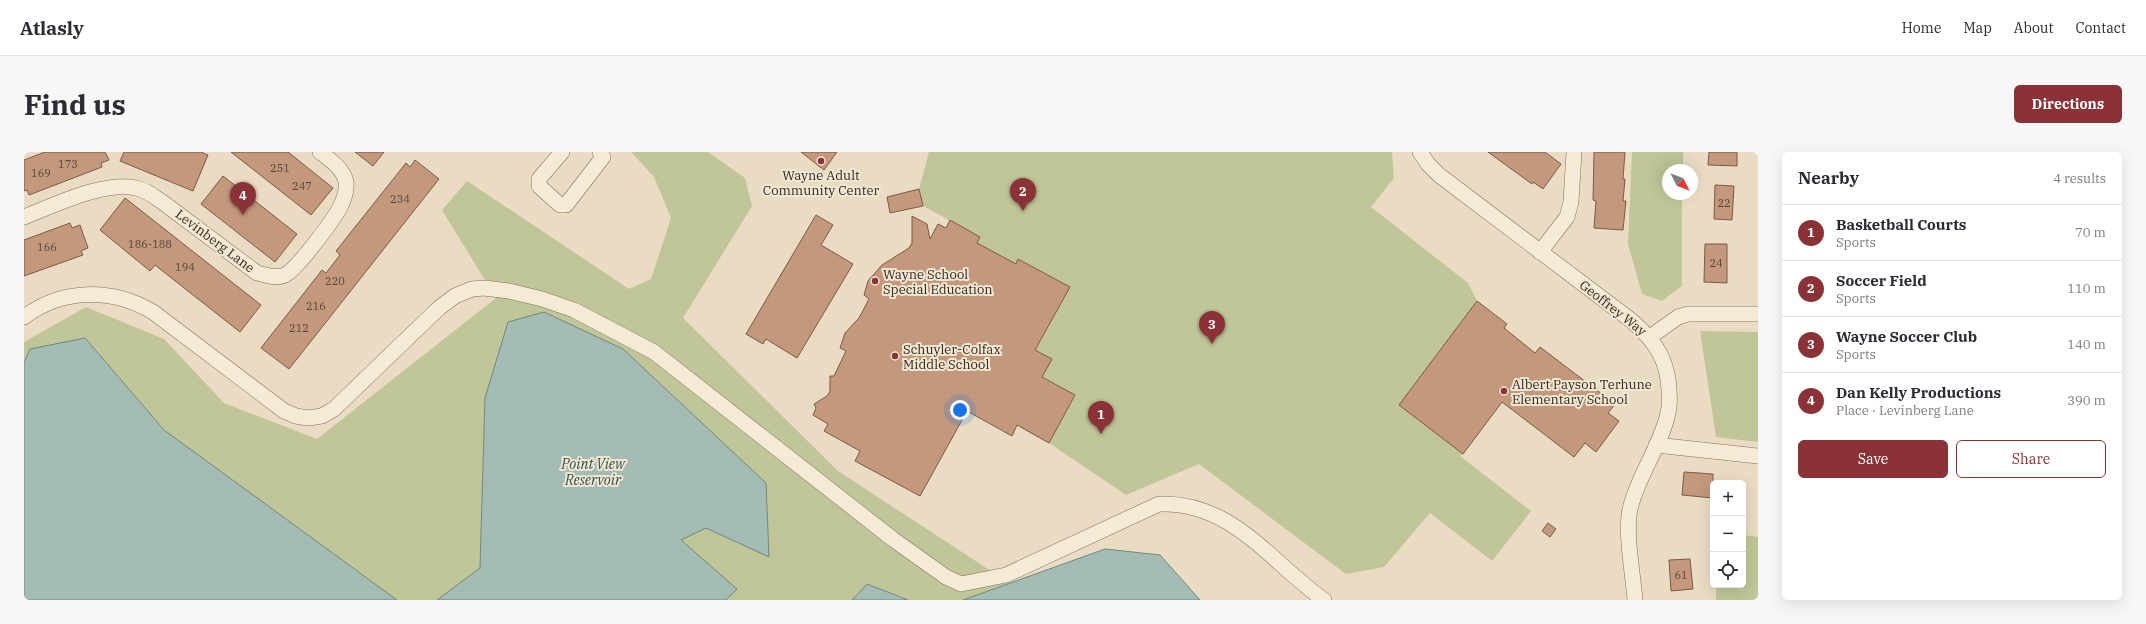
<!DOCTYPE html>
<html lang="en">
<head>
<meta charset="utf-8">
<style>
  body { margin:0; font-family:"IBM Plex Serif",serif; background:#f7f7f7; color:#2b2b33 }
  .controls { position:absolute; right:12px; bottom:12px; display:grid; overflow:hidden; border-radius:6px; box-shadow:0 4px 16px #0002 }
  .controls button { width:36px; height:36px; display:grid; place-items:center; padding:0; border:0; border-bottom:1px solid #e1e1e2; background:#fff; color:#2b2b33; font:20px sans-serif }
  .compass { position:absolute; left:1638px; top:12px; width:36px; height:36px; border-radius:50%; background:#fff; box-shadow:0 4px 16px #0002; rotate:132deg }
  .you { position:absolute; left:936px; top:258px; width:14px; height:14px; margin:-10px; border:3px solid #fff; border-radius:50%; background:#1a73e8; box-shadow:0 0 0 6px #1a73e833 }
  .badge { display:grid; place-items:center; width:26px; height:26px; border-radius:50%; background:#8a3235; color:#fff; font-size:13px; font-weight:700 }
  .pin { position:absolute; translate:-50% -33px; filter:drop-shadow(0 1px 2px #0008) }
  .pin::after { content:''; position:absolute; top:21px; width:14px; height:12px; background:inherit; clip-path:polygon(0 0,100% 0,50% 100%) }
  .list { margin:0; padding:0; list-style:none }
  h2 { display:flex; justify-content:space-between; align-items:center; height:52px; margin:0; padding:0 16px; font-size:17px }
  h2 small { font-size:13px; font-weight:400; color:#7c7c81 }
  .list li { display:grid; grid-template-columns:26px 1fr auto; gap:12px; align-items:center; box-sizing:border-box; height:56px; padding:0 16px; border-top:1px solid #e1e1e2 }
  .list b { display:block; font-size:15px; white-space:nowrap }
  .list p { margin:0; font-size:13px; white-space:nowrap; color:#7c7c81 }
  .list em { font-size:13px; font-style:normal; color:#7c7c81 }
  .actions { display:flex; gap:8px; padding:12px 16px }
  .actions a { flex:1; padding:9px 0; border:1px solid #8a3235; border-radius:6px; text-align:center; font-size:14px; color:#8a3235 }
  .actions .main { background:#8a3235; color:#fff }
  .icon { flex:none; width:22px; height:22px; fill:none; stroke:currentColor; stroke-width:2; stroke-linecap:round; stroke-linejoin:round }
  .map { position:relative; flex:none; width:1734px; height:448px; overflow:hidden; border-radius:6px }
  header { display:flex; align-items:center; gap:24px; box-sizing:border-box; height:56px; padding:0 20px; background:#fff; border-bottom:1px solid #e1e1e2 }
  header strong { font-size:19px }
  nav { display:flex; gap:22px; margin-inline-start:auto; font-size:14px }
  .intro { display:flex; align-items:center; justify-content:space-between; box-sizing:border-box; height:96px; padding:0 24px }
  h1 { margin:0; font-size:28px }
  .button { padding:10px 18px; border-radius:6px; background:#8a3235; color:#fff; font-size:14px; font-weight:700 }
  main { display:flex; gap:24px; padding:0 24px }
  aside { flex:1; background:#fff; border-radius:6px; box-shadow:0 4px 16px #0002 }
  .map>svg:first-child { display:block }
  .green { fill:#c1c698 }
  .water { fill:#a5bcb5; stroke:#6d8981 }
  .building { fill:#c3987d; stroke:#7e5944 }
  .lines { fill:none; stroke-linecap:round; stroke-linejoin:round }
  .minor-casing { stroke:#816f5c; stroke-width:16 }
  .minor { stroke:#f5ead5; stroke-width:15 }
  .poi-dot { fill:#8a3235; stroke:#f1e7d2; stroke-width:1.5 }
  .labels { text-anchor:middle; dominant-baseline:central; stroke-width:4; stroke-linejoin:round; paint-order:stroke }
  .number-label { font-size:11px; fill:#574436 }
  .poi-label { font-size:13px; fill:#33281e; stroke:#f1e7d2; text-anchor:start }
  .street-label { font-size:13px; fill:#33281e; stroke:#f1e7d2 }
  .water-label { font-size:14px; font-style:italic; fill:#2f514e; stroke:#f1e7d2 }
</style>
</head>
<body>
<header>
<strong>Atlasly</strong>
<nav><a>Home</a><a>Map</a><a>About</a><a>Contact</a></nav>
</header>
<div class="intro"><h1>Find us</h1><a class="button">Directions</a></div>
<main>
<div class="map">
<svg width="1734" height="448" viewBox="0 0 1734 448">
  <rect width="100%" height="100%" fill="#e9dcc3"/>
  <!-- green -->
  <g class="green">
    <path d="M607,0H684L721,26L728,54L659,166L814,319L987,432L939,448H884L843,432L828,448H702L712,437L657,388L682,376L745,405L461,246L456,416L413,448H373L140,278L61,186L6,197L0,210V190L62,155L140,187L200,251L293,287L472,146L418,58L443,29L605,137L627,127L647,66L630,25Z"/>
    <path d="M905,0H1368L1370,26L1347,55L1444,131L1453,149L1376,253L1439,302L1436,304L1507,359L1468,409L1406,361L1360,415L1322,422L1175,312L1102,343L1025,291L1051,243L1018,225L1028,207L1011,198L1046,135L995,107L992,112L953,91L956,85L899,54L895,37Z"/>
    <path d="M1608,0H1659V18H1644V42H1658V134L1638,149L1618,142L1604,92Z"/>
    <path d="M1676,179L1734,180V290L1692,285Z"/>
    <path d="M1719,383L1734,385V448H1692V433H1719Z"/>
  </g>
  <!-- water -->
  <g class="water">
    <path d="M520,160L599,197L742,331L745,405L682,376L657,388L713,437L702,448H413L456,416L461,246L484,170Z"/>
    <path d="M61,186L140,278L373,448H0V210L6,197Z"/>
    <path d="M1081,397L1136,403L1176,448H939Z"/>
    <path d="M843,432L884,448H828Z"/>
  </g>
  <!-- building -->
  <g class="building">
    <path d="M21,0H81L85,8L77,11L78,15L5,43L3,38L0,39V8Z"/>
    <path d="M100,0H177L184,3L169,39L96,9Z"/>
    <path d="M207,0H264L309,36L287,63Z"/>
    <path d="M331,0H360L349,14Z"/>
    <path d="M777,0H813L800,18Z"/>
    <path d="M1464,0H1521L1537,12L1519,37L1509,30L1508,32Z"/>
    <path d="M1570,0H1601L1599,27H1601L1599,49H1602L1599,78L1570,76L1572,49L1569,48Z"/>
    <path d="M1685,0H1713V14L1684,13Z"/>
    <path d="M391,8L415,27L265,217L237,196L298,118L302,121L316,103L312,99L382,11L386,15Z"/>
    <path d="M199,24L273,82L251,110L177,52Z"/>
    <path d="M1691,33L1710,34L1708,68L1690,67Z"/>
    <path d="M895,37L899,54L866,61L863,45Z"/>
    <path d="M101,46L237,153L216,180L131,113L126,119L76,78Z"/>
    <path d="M792,63L809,73L797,93L829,112L773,206L742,187L739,192L722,182Z"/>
    <path d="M888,64L903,72L906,87L914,72L922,76L926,68L956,85L953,91L992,112L994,107L1046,135L1011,198L1028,207L1018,225L1051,243L1025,291L993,273L988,284L943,259L896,344L831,309L836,299L800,279L804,272L789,263L792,256L790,252L803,244L806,239V224H810L822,199L816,196L821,181L835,166L845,147L840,143L844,129L858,113L885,96L888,91Z"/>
    <path d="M46,71L48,76L56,73L64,96L57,99L59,103L0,124V88Z"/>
    <path d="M1681,92H1703V131L1680,130Z"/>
    <path d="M1453,149L1483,172L1480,176L1511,201L1516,195L1591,252L1584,261L1595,269L1572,300L1561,291L1550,305L1478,250L1439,302L1375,253Z"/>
    <path d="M1660,320L1689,322V346L1658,343Z"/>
    <path d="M1524,371L1532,377L1526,385L1518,379Z"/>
    <path d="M1666,407L1669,437L1647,439L1645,408Z"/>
  </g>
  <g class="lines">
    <!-- minor casing -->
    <g class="minor-casing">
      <g id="minor">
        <path d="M538,0L515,27V34L536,53H542L579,5L576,0"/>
        <path d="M1396,0L1404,12L1415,23L1608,169C1627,186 1640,201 1644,227C1645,238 1647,250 1644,261C1637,294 1614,323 1606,357C1601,383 1609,421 1611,448"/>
        <path d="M0,65C31,53 79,29 112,36C123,38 132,46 141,52L233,121C241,123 253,127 261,123C273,117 313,64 318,51C321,44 323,37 322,30C320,17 305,7 296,0"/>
        <path d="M1516,100L1543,65L1547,50L1550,0"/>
        <path d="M0,165C39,136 88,136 129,160L260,259L272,264L284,266L298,264L310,257L415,156L431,144L448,137L460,136L485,139L518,147L550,158L630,200L870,388L922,425L937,432L982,423L1135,352C1208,349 1246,410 1300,448"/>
        <path d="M1626,185L1654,165L1664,162H1734"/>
        <path d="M1632,293L1734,304"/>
      </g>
    </g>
    <!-- minor -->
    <use href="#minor" class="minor"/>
  </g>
  <!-- markers -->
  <g class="poi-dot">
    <circle cx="797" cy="9" r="4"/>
    <circle cx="851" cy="129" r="4"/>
    <circle cx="871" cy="204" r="4"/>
    <circle cx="1480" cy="239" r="4"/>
  </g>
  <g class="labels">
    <!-- number labels -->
    <g class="number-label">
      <text x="44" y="12">173</text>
      <text x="256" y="16">251</text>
      <text x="17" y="21">169</text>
      <text x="278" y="34">247</text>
      <text x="376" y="47">234</text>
      <text x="1700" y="51">22</text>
      <text x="126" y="92">186-188</text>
      <text x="23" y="95">166</text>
      <text x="1692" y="111">24</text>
      <text x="161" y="115">194</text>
      <text x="311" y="129">220</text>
      <text x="292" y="154">216</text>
      <text x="275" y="176">212</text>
      <text x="1657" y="423">61</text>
    </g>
    <!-- poi labels -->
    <g class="poi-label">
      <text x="797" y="23" text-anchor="middle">Wayne Adult<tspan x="797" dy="15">Community Center</tspan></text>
      <text x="859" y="122">Wayne School<tspan x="859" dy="15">Special Education</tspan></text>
      <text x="879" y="197">Schuyler-Colfax<tspan x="879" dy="15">Middle School</tspan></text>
      <text x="1488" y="232">Albert Payson Terhune<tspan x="1488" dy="15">Elementary School</tspan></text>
    </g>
    <!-- street labels -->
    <g class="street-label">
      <text transform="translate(191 89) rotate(37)">Levinberg Lane</text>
      <text transform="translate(1589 156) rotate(38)">Geoffrey Way</text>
    </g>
    <!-- water labels -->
    <g class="water-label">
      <text x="569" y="312">Point View<tspan x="569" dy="16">Reservoir</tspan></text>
    </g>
  </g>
</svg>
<div class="controls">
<button>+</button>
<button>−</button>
<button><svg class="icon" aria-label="locate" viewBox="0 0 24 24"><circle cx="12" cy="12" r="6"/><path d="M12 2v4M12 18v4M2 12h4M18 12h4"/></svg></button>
</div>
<svg class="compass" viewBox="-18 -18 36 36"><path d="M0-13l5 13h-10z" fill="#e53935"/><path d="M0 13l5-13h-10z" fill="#7c7c81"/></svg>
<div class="you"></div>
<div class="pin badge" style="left:1077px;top:282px">1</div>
<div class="pin badge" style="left:999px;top:59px">2</div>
<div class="pin badge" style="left:1188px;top:192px">3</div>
<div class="pin badge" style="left:219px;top:63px">4</div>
</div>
<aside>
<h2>Nearby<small>4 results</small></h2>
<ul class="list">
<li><span class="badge">1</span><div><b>Basketball Courts</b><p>Sports</p></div><em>70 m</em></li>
<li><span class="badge">2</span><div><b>Soccer Field</b><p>Sports</p></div><em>110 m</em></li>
<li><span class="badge">3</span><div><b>Wayne Soccer Club</b><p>Sports</p></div><em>140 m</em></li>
<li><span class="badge">4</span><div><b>Dan Kelly Productions</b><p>Place · Levinberg Lane</p></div><em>390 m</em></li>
</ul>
<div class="actions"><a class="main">Save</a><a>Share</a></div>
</aside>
</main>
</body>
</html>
